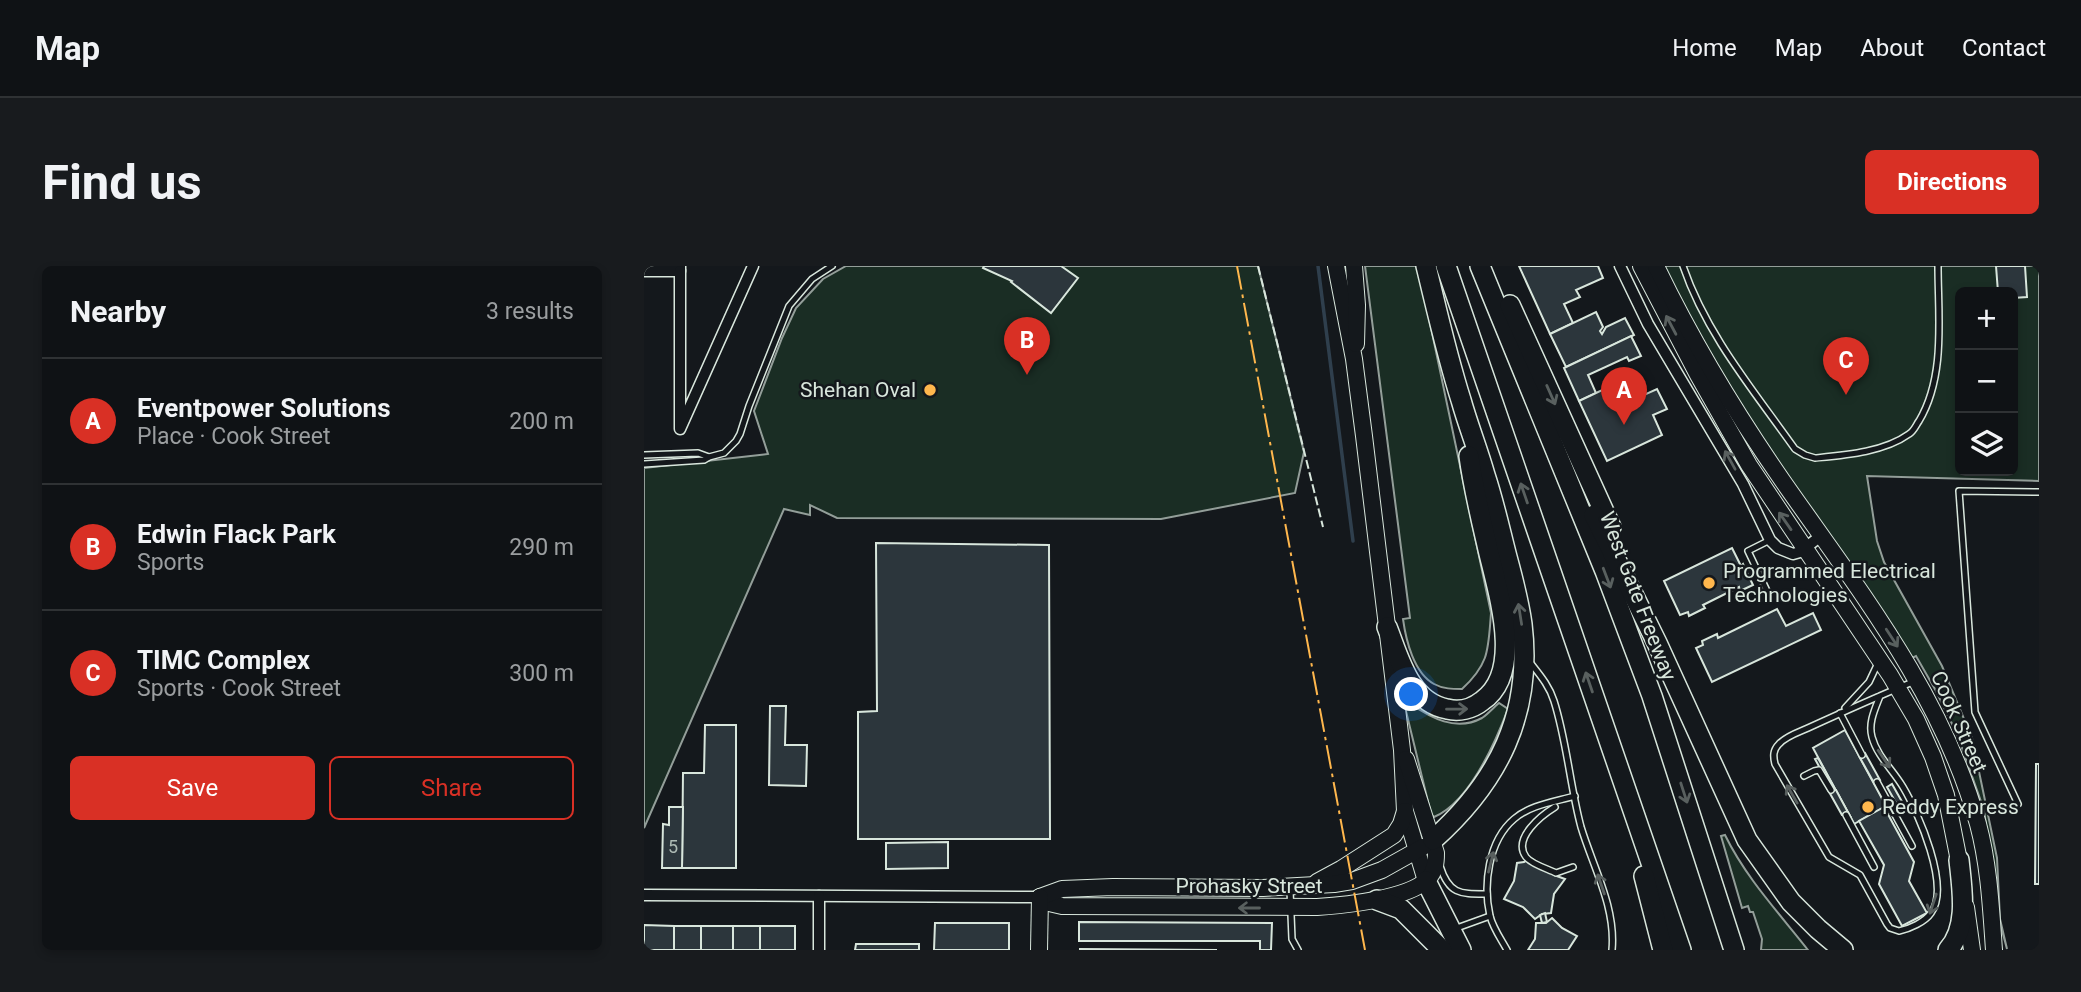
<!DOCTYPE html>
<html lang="en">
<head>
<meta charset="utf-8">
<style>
  body { margin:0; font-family:Roboto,sans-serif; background:#181b1e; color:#f1f3f6 }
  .controls { position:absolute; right:21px; top:21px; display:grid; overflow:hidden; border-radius:10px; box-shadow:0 4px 10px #0003 }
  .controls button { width:63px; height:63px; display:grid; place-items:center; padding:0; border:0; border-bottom:2px solid #2f3234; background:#0f1215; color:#f1f3f6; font:35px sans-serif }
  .you { position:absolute; left:768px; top:429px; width:24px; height:24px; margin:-18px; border:5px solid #fff; border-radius:50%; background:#1a73e8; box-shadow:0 0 0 10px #1a73e833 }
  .badge { display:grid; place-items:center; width:46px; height:46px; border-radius:50%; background:#d93025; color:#fff; font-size:23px; font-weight:700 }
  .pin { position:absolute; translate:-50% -58px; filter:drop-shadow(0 2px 4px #0008) }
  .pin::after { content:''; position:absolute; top:37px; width:24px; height:21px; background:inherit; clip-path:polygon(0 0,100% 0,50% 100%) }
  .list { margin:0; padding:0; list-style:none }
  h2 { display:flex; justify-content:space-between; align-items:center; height:91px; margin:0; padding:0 28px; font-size:30px }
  h2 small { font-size:23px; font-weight:400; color:#9b9ea0 }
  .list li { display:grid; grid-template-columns:46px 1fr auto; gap:21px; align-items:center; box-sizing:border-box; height:126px; padding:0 28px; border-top:2px solid #2f3234 }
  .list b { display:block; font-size:26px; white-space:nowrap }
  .list p { margin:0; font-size:23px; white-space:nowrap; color:#9b9ea0 }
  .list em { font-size:23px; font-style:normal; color:#9b9ea0 }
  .actions { display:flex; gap:14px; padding:21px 28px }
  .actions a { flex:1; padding:16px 0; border:2px solid #d93025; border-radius:10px; text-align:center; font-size:24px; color:#d93025 }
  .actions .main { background:#d93025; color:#fff }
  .icon { flex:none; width:38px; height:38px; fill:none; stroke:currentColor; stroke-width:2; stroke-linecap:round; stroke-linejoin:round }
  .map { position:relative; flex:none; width:1395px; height:684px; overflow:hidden; border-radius:10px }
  header { display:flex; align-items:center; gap:42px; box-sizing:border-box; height:98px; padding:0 35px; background:#0f1215; border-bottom:2px solid #2f3234 }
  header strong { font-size:33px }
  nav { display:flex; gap:38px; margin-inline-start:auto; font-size:24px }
  .intro { display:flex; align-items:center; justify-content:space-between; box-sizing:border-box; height:168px; padding:0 42px }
  h1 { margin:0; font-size:49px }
  .button { padding:18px 32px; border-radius:10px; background:#d93025; color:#fff; font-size:24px; font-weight:700 }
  main { display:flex; gap:42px; padding:0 42px }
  aside { flex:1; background:#0f1215; border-radius:10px; box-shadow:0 4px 10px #0003 }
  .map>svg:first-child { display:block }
  .green { fill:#1a2d24; stroke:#939e99; stroke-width:2; fill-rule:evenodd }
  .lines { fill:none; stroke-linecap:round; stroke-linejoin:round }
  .stream { stroke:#2f3f4d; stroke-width:3.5 }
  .building { fill:#2c363c; stroke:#d8e6dc; stroke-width:2 }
  .service-casing { stroke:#d8e6dc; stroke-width:8 }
  .minor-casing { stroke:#d8e6dc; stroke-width:13 }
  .primary-casing { stroke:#d8e6dc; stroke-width:18 }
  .motorway-casing { stroke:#d8e6dc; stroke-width:22 }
  .service { stroke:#14181c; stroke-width:5 }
  .minor { stroke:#14181c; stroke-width:10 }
  .primary { stroke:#14181c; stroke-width:16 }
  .motorway { stroke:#14181c; stroke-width:19 }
  .fence { stroke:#d8e6dc; stroke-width:2; stroke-dasharray:9 3.5; stroke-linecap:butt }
  .power { stroke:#ffb74d; stroke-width:2; stroke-dasharray:24 5 3.5 5; stroke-linecap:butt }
  .oneway { stroke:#59605f }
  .poi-dot { fill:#ffb74d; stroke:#14181c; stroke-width:2.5 }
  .labels { text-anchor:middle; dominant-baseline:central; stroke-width:5; stroke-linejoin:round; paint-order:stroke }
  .number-label { font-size:18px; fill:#adbab4 }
  .poi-label { font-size:21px; fill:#d8e6dc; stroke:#14181c; text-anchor:start }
  .street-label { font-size:21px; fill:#d8e6dc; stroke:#14181c }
</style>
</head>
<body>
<header>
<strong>Map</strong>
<nav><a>Home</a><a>Map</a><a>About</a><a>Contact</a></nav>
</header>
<div class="intro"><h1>Find us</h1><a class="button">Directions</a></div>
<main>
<aside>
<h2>Nearby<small>3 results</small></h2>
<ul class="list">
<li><span class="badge">A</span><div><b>Eventpower Solutions</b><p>Place · Cook Street</p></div><em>200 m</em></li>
<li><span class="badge">B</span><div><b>Edwin Flack Park</b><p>Sports</p></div><em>290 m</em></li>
<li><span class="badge">C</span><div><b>TIMC Complex</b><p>Sports · Cook Street</p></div><em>300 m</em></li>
</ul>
<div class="actions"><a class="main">Save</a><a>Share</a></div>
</aside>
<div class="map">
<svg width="1395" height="684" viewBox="0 0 1395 684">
  <rect width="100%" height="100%" fill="#14181c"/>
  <!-- green -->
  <g class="green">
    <path d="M202,0H614L660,186L651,227L517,253L193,252L166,239V249L140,243L0,562V202L124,188L110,145L138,72L152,42L179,13Z"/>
    <path d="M721,0H774L847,347C844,383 846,397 818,423C809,423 799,423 790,418C770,407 762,375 759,353L766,352Z"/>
    <path d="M1018,0H1395V215L1223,210L1233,275L1240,296L1298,400L1328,472L1353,592L1356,653L1363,683L1355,653L1340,544L1313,468L1292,425L1272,390L1268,392L1062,90ZM1316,26H1369V205H1316Z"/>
    <path d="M765,437C787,452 812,466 838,452C844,448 850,441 855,437L864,443C851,477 826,536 790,551L787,548L761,441Z"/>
    <path d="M1081,569C1102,612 1135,647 1164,684H1117L1118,673L1109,646H1106L1104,640L1098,642L1077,570Z"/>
  </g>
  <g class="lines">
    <!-- stream -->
    <path class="stream" d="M674,0L709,275"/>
  </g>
  <!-- building -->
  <g class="building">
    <path d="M340,0H417L434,12L407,47L367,16L368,15L339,2Z"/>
    <path d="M875,0H954L959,12L932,24L936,31L920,38L929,57L906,68Z"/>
    <path d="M1352,0H1381L1383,31L1369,32V26H1354Z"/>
    <path d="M952,46L959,61L956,65L958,68L962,61L981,52L990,69L922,101L906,68Z"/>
    <path d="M987,70L997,90L985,95L983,91L944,109L952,127L935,135L920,102Z"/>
    <path d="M990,109L1000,129L1013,123L1023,143L1009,149L1018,169L963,195L935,135Z"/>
    <path d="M232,277L405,279L406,573H214V446L233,445Z"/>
    <path d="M1088,282L1097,300L1099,298L1109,319L1096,325L1095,321L1059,339L1061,342L1045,350L1044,346L1036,349L1020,315Z"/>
    <path d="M1133,343L1142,360L1169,347L1177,364L1068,416L1052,382L1059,379L1058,375L1073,368L1074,372Z"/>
    <path d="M126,440H142L141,479H163L162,520L125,519Z"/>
    <path d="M61,459H92V602H38L39,507H60Z"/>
    <path d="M1201,464L1242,540L1210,558L1169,482Z"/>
    <path d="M1221,487L1236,514L1230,517L1215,490Z"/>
    <path d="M1174,492L1207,552L1204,554L1171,493Z"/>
    <path d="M1392,498H1395V618H1391Z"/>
    <path d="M1248,518L1261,541L1256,544L1243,521Z"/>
    <path d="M1184,524H1192L1206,550L1198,549Z"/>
    <path d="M25,541H39L38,602H18L19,558L25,559Z"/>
    <path d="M1240,541L1270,596L1265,615L1283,647L1258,660L1235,618L1240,599L1215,555Z"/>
    <path d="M304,576V602L242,603V577Z"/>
    <path d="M887,592L910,609L921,613L910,628L907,647L898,648L891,653L879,641L860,633L870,615L873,597L880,596Z"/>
    <path d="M901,647L903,656L898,657L896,649Z"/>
    <path d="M908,652L918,662L933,670L924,684H884L891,673L892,657H902Z"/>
    <path d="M435,656L628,657L627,684H616V675H435Z"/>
    <path d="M291,657H365V684H290Z"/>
    <path d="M0,659L30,660V684H0Z"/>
    <rect x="30" y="660" width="27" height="24"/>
    <rect x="57" y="660" width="32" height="24"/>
    <rect x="89" y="660" width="27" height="24"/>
    <rect x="116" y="660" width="35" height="24"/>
    <path d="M212,678H275V684H211Z"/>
    <path d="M436,683L573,684H436Z"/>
  </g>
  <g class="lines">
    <!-- service casing -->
    <g class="service-casing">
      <g id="service">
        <path d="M1039,0C1062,68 1110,125 1151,183L1161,189L1171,192C1202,189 1240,186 1265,168C1270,165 1272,159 1275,155C1302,110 1294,50 1294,0"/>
        <path d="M0,189L54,187L65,191"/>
        <path d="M0,198L60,194L65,191L80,187L92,175L96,168L105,140L145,40L168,13L188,0"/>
        <path d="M1124,327L1104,285L1126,274"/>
        <path d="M885,395C895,408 905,419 910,435C923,476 926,520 937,561C949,601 972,641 968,684"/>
        <path d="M1236,430C1231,443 1224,457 1228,471C1233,490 1249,504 1259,521C1274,546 1307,621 1287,647C1281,656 1265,663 1255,665L1246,662L1243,658L1216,609L1185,591L1131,498C1129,490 1129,484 1135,478C1142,470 1155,466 1164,462C1199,446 1235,430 1271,415"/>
        <path d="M1201,442L1225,416L1234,397"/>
        <path d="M1196,447L1218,489"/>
        <path d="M1160,510L1170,505L1175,504L1187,524"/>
        <path d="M1233,516L1268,580"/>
        <path d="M1374,538L1331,446L1315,225L1395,226"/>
        <path d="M911,541C898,549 868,572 882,591C887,598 904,603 912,607L929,601"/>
        <path d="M1202,549L1230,601"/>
        <path d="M796,600C805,629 817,628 843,628"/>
        <path d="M646,624L648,673L654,684"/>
        <path d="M810,663L846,650"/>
        <path d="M863,684C857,673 849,662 846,650C839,619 844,575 870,553C886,539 910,536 931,530"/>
      </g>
    </g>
    <!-- minor casing -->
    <g class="minor-casing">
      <g id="minor">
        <path d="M976,0L1004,58L1099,218L1126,274L1134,282L1149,288L1156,286L1178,269"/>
        <path d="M0,5H36V0"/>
        <path d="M36,5V163L109,0"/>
        <path d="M0,629L396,631"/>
        <path d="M175,684V630"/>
      </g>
    </g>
    <!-- primary casing -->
    <g class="primary-casing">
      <g id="primary">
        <path d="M692,0L710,93L720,170L758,484L761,545L782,615"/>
        <path d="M710,0L713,39L712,78"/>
        <path d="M997,0L1054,109L1105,199L1246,409L1272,453L1289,491L1302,529L1317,605"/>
        <path d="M1012,0C1048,75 1091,146 1138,214C1214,323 1298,428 1334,558C1345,599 1347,642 1350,684"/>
        <path d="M673,616L697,603L750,569L757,558L761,545"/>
        <path d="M396,631L405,637L418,640L673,641C701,639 764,633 784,613C791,606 792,597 792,587L762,493"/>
        <path d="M396,631L418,623L469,621L619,622L690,618L708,615L738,604L779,581"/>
        <path d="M1322,641L1328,684"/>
        <path d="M395,684L396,631"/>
      </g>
    </g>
    <!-- motorway casing -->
    <g class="motorway-casing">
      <g id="motorway">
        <path d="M782,0C793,45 803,90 817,134C824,159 834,184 841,209C850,236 856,264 863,291C869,313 875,336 878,358C889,448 854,516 789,574"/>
        <path d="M802,0L1037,684"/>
        <path d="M836,0L961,305L1008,430L1090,684"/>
        <path d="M866,39L967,261"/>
        <path d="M950,249L1013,377L1103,574L1147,636L1174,663L1199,684"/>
        <path d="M743,361C755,391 765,436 803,443C815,446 828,443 838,435C882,405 852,321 843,279C836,249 829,220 825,190"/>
        <path d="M1000,610L1019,684"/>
        <path d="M782,615L817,684"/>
        <path d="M733,634L757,643L798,684"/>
        <path d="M1304,684C1325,661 1318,623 1315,594"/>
      </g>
    </g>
    <!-- service -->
    <use href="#service" class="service"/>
    <!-- minor -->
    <use href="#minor" class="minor"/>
    <!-- primary -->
    <use href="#primary" class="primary"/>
    <!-- motorway -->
    <use href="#motorway" class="motorway"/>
    <!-- fence -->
    <path class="fence" d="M614,0L679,261"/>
    <!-- power -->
    <path class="power" d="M593,0L721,684"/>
  </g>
  <!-- one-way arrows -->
  <defs><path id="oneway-shaft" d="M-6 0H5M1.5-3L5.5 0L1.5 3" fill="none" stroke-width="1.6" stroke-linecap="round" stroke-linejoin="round" transform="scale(1.75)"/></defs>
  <g class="oneway">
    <use href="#oneway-shaft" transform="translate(1027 59) rotate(-118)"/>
    <use href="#oneway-shaft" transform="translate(907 129) rotate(66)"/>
    <use href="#oneway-shaft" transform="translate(1086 194) rotate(-119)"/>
    <use href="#oneway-shaft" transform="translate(880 227) rotate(-109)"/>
    <use href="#oneway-shaft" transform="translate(1141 255) rotate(-125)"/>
    <use href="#oneway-shaft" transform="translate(963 312) rotate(69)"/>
    <use href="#oneway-shaft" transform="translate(876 348) rotate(-99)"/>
    <use href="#oneway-shaft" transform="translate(1248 372) rotate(57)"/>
    <use href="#oneway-shaft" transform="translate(945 416) rotate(-109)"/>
    <use href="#oneway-shaft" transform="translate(813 443) rotate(-1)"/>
    <use href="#oneway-shaft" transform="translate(1240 493) rotate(56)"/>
    <use href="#oneway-shaft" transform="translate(1040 527) rotate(72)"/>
    <use href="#oneway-shaft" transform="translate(1148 528) rotate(-120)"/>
    <use href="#oneway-shaft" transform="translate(847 596) rotate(-76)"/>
    <use href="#oneway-shaft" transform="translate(957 618) rotate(-109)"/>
    <use href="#oneway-shaft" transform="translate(1289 638) rotate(108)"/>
    <use href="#oneway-shaft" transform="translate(605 642) rotate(180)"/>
  </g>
  <!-- markers -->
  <g class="poi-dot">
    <circle cx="286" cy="124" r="7"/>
    <circle cx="1065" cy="317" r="7"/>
    <circle cx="1224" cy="541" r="7"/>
  </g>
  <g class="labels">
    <!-- number labels -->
    <g class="number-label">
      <text x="29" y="580">5</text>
    </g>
    <!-- poi labels -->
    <g class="poi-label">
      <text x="272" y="124" text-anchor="end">Shehan Oval</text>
      <text x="1079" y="305">Programmed Electrical<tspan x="1079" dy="24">Technologies</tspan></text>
      <text x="1238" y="541">Reddy Express</text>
    </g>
    <!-- street labels -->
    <g class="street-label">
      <text transform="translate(994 330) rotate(69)">West Gate Freeway</text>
      <text transform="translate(1315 456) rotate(66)">Cook Street</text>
      <text x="605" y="620">Prohasky Street</text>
    </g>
  </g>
</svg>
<div class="controls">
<button>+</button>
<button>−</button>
<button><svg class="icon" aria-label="layers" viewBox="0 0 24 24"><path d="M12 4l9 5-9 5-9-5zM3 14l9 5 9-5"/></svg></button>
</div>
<div class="you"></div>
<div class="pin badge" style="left:980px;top:159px">A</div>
<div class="pin badge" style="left:383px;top:109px">B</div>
<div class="pin badge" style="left:1202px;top:129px">C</div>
</div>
</main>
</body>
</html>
